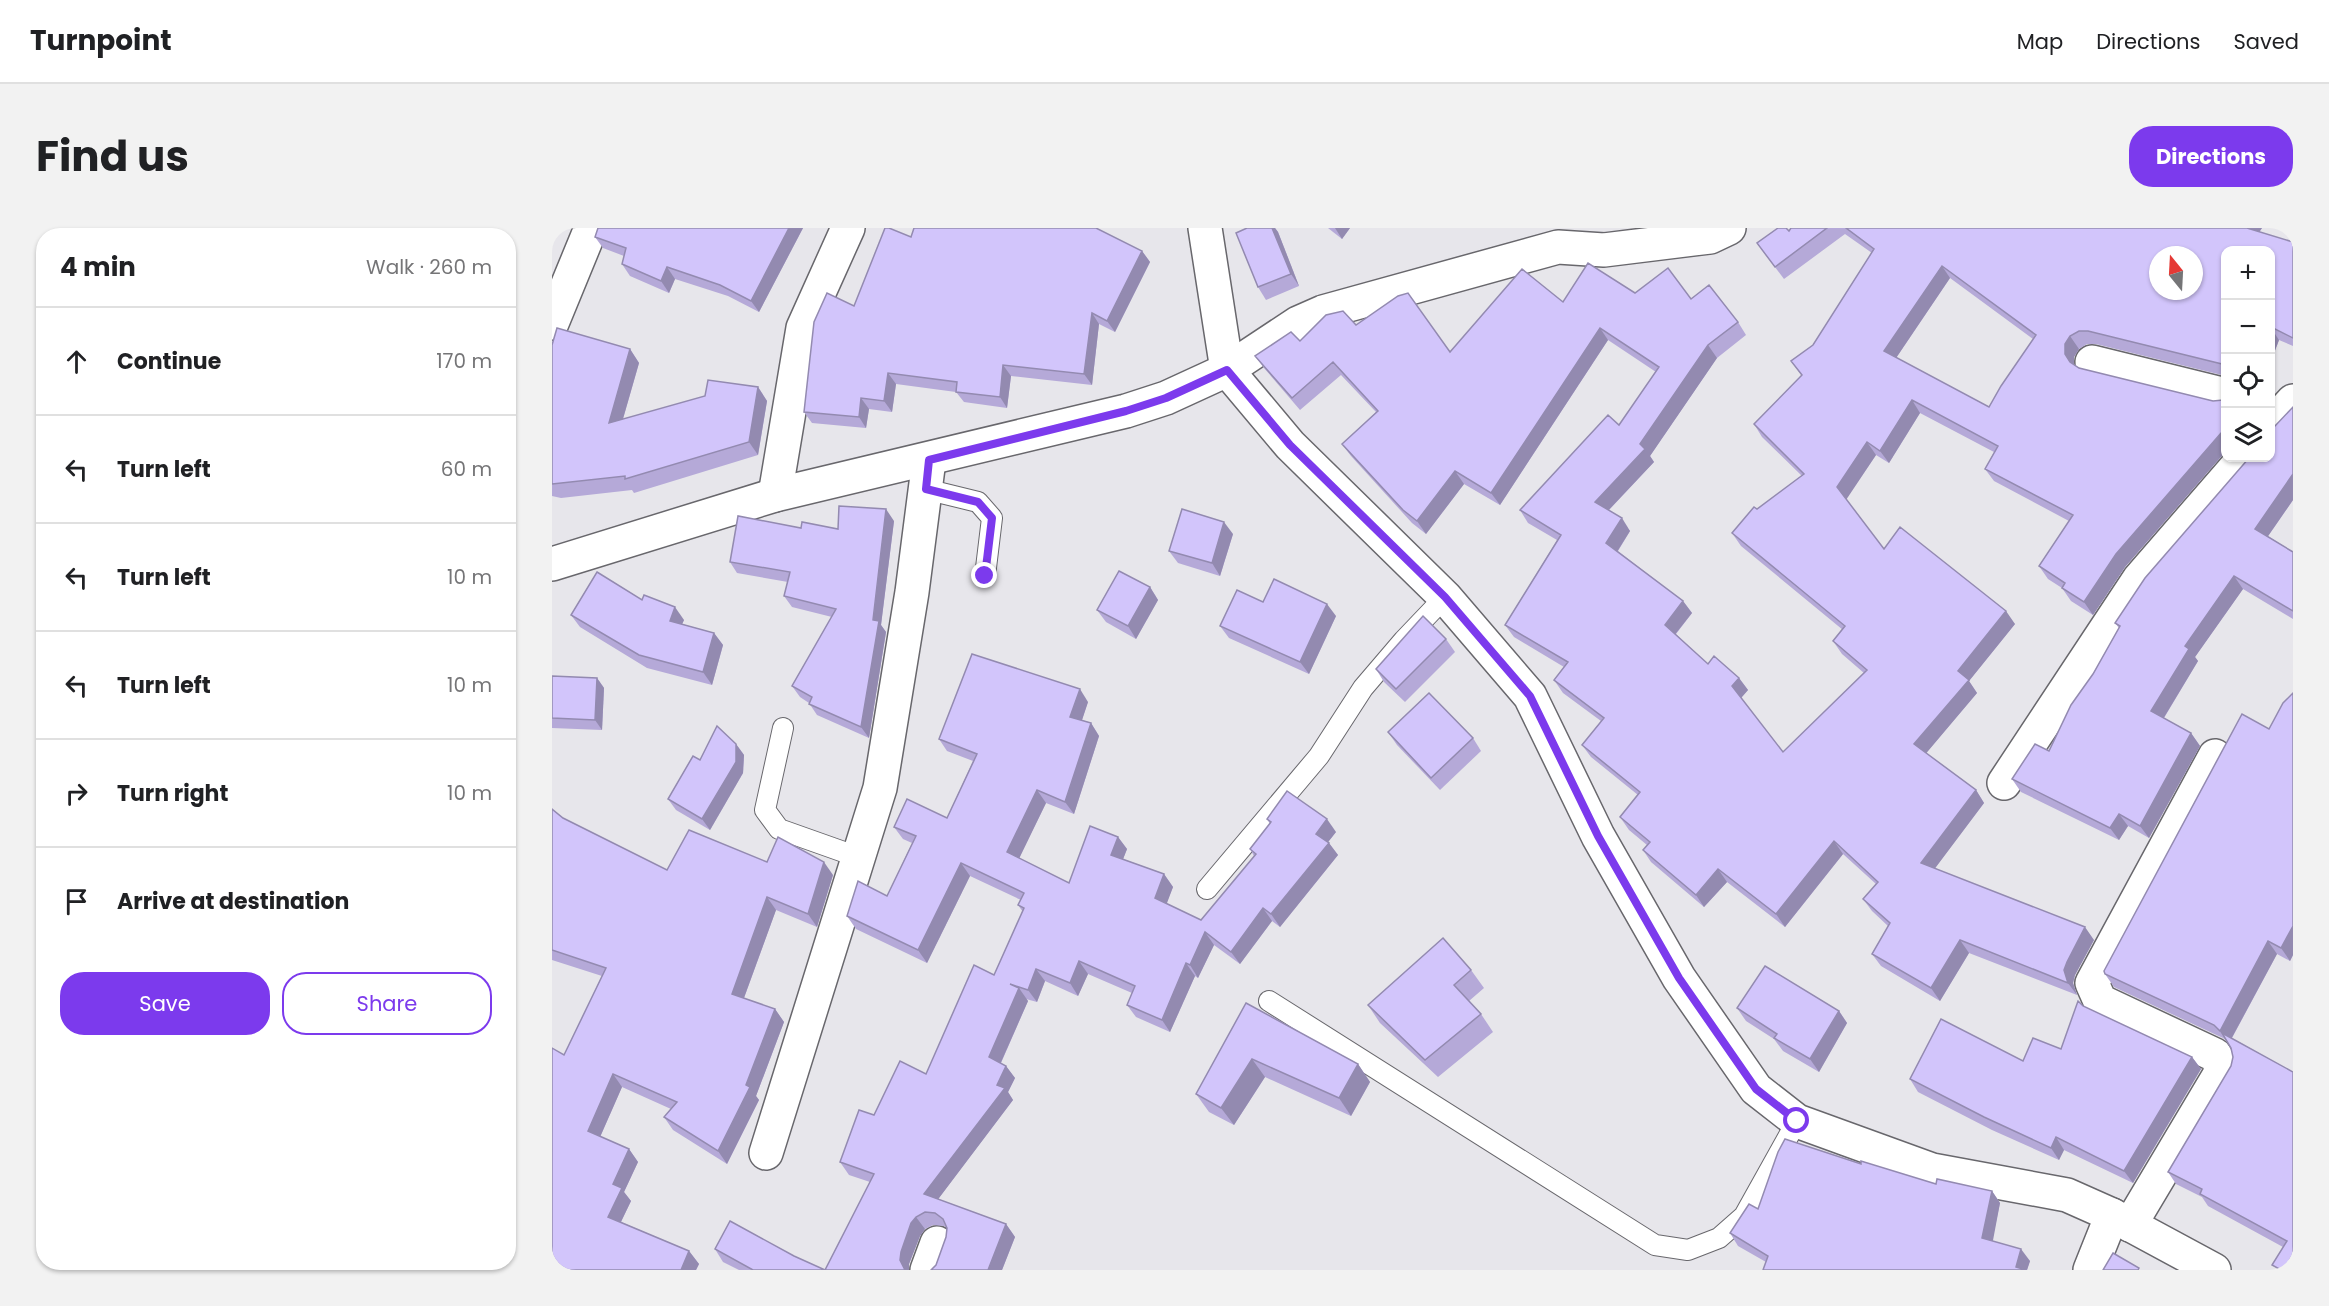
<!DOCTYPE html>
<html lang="en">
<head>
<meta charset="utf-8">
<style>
  body { margin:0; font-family:Poppins,sans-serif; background:#f2f2f2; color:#202124 }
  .controls { position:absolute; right:18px; top:18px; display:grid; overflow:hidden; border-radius:12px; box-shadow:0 2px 4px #0004 }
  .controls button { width:54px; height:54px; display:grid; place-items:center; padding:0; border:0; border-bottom:2px solid #e0e0e0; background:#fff; color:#202124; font:30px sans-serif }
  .compass { position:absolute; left:1597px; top:18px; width:54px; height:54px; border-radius:50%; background:#fff; box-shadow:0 2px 4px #0004; rotate:342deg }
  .stop { position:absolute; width:18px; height:18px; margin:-14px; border:4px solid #7c3aed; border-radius:50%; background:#fff }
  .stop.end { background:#7c3aed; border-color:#fff; box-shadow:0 2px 6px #0008 }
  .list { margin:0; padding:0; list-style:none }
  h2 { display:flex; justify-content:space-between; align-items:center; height:78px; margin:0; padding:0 24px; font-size:26px }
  h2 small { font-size:20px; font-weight:400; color:#757577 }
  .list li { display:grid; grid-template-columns:39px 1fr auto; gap:18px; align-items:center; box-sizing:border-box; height:108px; padding:0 24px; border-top:2px solid #e0e0e0 }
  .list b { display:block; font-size:22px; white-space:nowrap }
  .list em { font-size:20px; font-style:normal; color:#757577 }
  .actions { display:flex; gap:12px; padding:18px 24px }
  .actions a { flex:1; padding:14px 0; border:2px solid #7c3aed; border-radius:24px; text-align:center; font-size:21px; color:#7c3aed }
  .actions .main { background:#7c3aed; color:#fff }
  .icon { flex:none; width:33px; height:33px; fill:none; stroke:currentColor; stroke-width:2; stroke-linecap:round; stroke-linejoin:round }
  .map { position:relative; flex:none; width:1741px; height:1042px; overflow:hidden; border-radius:24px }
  header { display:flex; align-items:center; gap:36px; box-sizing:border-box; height:84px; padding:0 30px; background:#fff; border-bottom:2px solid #e0e0e0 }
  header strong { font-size:28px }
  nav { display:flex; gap:33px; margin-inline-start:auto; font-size:21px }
  .intro { display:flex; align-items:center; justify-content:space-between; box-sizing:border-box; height:144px; padding:0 36px }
  h1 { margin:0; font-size:42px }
  .button { padding:15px 27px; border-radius:24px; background:#7c3aed; color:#fff; font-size:21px; font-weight:700 }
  main { display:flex; gap:36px; padding:0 36px }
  aside { flex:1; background:#fff; border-radius:24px; box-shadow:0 2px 4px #0004 }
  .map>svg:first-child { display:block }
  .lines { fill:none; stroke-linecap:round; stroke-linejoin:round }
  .service-casing { stroke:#68676c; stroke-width:22 }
  .minor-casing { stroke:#68676c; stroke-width:36 }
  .service { stroke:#fff; stroke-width:20 }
  .minor { stroke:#fff; stroke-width:33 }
  .wall { fill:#b5a9d8; fill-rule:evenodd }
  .shaded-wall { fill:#938ab0 }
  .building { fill:#d2c5fb; stroke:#938ab0; stroke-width:1.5; fill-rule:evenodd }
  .route { stroke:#7c3aed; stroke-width:8 }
</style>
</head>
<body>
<header>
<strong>Turnpoint</strong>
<nav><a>Map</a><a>Directions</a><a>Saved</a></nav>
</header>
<div class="intro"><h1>Find us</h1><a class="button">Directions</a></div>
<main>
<aside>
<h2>4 min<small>Walk · 260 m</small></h2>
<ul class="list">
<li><svg class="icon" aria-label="ahead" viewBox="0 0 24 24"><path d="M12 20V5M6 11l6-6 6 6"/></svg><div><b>Continue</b></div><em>170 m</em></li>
<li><svg class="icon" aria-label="left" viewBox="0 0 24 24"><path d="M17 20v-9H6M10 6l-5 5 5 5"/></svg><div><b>Turn left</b></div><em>60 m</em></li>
<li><svg class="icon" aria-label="left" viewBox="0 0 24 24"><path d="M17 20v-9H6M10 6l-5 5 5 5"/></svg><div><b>Turn left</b></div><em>10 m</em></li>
<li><svg class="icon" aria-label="left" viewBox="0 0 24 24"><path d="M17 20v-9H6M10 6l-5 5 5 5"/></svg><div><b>Turn left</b></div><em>10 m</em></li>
<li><svg class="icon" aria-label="right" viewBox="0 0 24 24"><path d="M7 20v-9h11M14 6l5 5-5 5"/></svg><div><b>Turn right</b></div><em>10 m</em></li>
<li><svg class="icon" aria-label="arrive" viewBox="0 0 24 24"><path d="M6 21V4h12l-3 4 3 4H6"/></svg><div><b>Arrive at destination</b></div></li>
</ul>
<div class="actions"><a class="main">Save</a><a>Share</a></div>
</aside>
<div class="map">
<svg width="1741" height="1042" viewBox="0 0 1741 1042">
  <rect width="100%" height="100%" fill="#e7e6eb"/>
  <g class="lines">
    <!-- service casing -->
    <g class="service-casing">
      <g id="service">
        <path d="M373,261L426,274L440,290L433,348"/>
        <path d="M231,500L213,582L227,601L306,629"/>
        <path d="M655,661L767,528L811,460L852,412L893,369"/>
        <path d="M717,773L1103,1017L1136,1022L1167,1010L1192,988L1245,893"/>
      </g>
    </g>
    <!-- minor casing -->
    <g class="minor-casing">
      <g id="minor">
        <path d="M653,0L675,142L738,217L893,369L978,468L1046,608L1127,750L1204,861L1245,893L1380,942L1515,967L1560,987L1662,1042"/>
        <path d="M0,95L39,0"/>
        <path d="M1540,134L1674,167"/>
        <path d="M1718,198L1741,173"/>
        <path d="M223,267L251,100L296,0"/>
        <path d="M0,336L223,267L574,183L614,170L675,142L746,95L771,84L1006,19L1052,22L1158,9L1177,0"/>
        <path d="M1452,555L1587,351L1692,230"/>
        <path d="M214,925L328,560L360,364L377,232"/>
        <path d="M1578,997L1671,841L1663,827L1548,773L1540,755L1663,528"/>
        <path d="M375,1042L385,1015"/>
        <path d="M1538,1042L1560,987"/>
      </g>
    </g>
    <!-- service -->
    <use href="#service" class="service"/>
    <!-- minor -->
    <use href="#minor" class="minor"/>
  </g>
  <!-- wall -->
  <g class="wall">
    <path d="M251,0L207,84L176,68L123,51L117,65L78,48L70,36L72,28L51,20L43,9Z"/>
    <path d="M695,0H723L726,4L747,58L714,72L706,59Z"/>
    <path d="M776,0H798L790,11Z"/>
    <path d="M1239,0H1710L1707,4L1741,14V118L1727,112L1719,133V22H1674V148L1544,116H1535L1527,121L1522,129V137L1527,140L1661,173L1671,172L1674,171V223L1573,339L1541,387L1519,373L1510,360L1496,351L1487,338L1517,293L1442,253L1433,241L1442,224L1368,185L1337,235L1324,227L1294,271L1332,321L1463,396L1417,453L1425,465L1374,525L1424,562L1432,575L1383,640L1542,712L1523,747L1521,755L1525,767L1417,725L1388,773L1329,738L1320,726L1336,698L1320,683L1311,671L1324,656L1291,626L1233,699L1175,654L1152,679L1099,634L1091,622L1095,617L1077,602L1068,589L1086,567L1039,529L1030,517L1049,493L1011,465L1002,452L1012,439L962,409L953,397L1005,312L976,295L968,282L1067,197L1104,144L1056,112L948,277L912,256L874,306L860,295L799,228L790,216L824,184L789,147L748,182L712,140L703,128L748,113L804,97L898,124L1011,74L1083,65L1139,71L1186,94L1194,107L1165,130L1098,228L1102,234L1057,282L1078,303L1066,323L1131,373L1140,385L1124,406L1156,436L1187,450L1196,462L1189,470L1231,524L1312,445L1290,426L1281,413L1291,402L1189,318L1180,305L1205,281L1250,248L1210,209L1202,196L1250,148L1239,133L1261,117L1320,25L1293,6L1232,51L1205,15L1237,3ZM1398,50L1481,111L1437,179L1344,130Z"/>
    <path d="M359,9L590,23L598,34L563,104L547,96L540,157L459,148L455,180L412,174L404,164L344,156L340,184L317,181L314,200L260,195L252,184L302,78Z"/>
    <path d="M0,117L78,121L87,135L71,191L206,159L215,173L206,227L82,265L80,262L9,270L0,268Z"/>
    <path d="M1741,179V272L1716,308L1741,324V391L1691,361L1643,429L1646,433L1612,490L1639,505L1648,518L1597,610L1576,598L1567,612L1469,564L1460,551L1497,523L1567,400L1563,395L1723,198Z"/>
    <path d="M342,293L329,397L334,404L317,510L265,487L257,475L248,469L240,458L280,389L240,379L232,368L236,354L185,345L178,334L249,300L286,301Z"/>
    <path d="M681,306L668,348L626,335L617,323Z"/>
    <path d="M598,359L606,372L584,411L554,394L545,382Z"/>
    <path d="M90,372L132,392L130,396L162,405L171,417L160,457L95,440L28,399L19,387Z"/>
    <path d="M711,374L784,388L757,446L677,410L668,398Z"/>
    <path d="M894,411L903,424L853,474L832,454L824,441Z"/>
    <path d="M0,448L45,450L52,460L50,502L0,500Z"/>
    <path d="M1741,465V727L1738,733L1725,726L1680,810L1741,844V1042L1731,1019L1656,978L1650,969L1624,956L1616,944L1679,838L1681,829L1679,820L1676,814L1671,810L1562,759L1553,746Z"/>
    <path d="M536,474L530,492L539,495L547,508L522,586L494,575L467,630L517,655L566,609L575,621L571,631L612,646L621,659L614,676L649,692L702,628L698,621L718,596L715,591L784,604L776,614L786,627L728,699L720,693L688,736L662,717L646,750L643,748L618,804L584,789L575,777L580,765L536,746L526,768L493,753L485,774L474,771L476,773L449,835L454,838L463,850L456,864L461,872L386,971L454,996L463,1009L450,1042H379L384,1037L394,1009L395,1000L392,998L381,997L373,1001L368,1008L357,1036V1042H273L318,954L297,947L288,934L322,887L374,846L442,747L471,684L466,677L469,672L418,648L375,735L304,701L295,688L335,668L360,615L351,611L342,599L395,590L421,533L395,523L387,511Z"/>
    <path d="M836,504L921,510L929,523L888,562L845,517Z"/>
    <path d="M184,516L192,527L191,545L158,602L124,582L116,571L148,532Z"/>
    <path d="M0,581L11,590L115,642L215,634L281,647L265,699L224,682L192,770L223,781L232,794L204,868L207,872L175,936L121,902L112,889L119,881L70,859L48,909L77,921L86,934L72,964L79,973L69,994L137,1023L147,1036L144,1042H0L12,827L50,748L0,732Z"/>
    <path d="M919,742L932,760L917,773L929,786L941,804L886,849L828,795L816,777Z"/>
    <path d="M694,775L806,836L818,854L799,888L713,849L682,897L657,884L644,866Z"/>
    <path d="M1531,778L1640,829L1649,841L1581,955L1512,922L1507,932L1440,902L1366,864L1358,851L1471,833L1509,821Z"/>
    <path d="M1185,780L1287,783L1295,795L1267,844L1231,823L1222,811L1194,793Z"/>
    <path d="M1309,936L1384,956L1440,963L1448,975L1440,1013L1478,1033L1475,1042L1214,1034L1186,1018L1178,1005L1206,981Z"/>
    <path d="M163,1021L242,1028L273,1042H187L171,1034Z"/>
  </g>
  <!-- shaded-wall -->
  <g class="shaded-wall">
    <path d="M237,0H251L207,84L199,73Z"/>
    <path d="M720,0H723L726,4L747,58L739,46Z"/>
    <path d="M783,0H798L790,11Z"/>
    <path d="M1694,0H1710L1702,12Z"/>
    <path d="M590,23L598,34L563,104L555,93Z"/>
    <path d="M1390,38L1398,50L1340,136L1332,123Z"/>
    <path d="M115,39L123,51L117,65L109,53Z"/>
    <path d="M540,85L547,96L540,157L532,146Z"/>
    <path d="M1048,100L1056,112L948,277L939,265Z"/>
    <path d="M1719,100L1727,112L1719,133Z"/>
    <path d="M1518,108L1527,121L1522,129V139L1518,134L1513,126V116Z"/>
    <path d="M1156,117L1165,130L1098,228L1102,234L1052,287L1043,274L1088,216Z"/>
    <path d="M78,121L87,135L66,208L57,195Z"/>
    <path d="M451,137L459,148L455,180L448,169Z"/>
    <path d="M336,145L344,156L340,184L332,173Z"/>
    <path d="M206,159L215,173L206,227L197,214Z"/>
    <path d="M309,170L317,181L314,200L307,189Z"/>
    <path d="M1360,172L1368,185L1337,235L1328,223Z"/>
    <path d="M1669,205L1674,212V223L1573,339L1541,387L1532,374L1564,326Z"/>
    <path d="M1315,214L1324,227L1294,272L1285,259Z"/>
    <path d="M903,243L912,256L874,306L865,293Z"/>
    <path d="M1741,246V272L1712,314L1703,301Z"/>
    <path d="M334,281L342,293L329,397L334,404L317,510L309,499Z"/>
    <path d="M1070,290L1078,303L1063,327L1054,315Z"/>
    <path d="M672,294L681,306L668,348L660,335Z"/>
    <path d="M1682,348L1691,361L1643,429L1646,433L1608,496L1599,483L1633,418Z"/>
    <path d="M598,359L606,372L584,411L576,398Z"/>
    <path d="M1131,373L1140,385L1121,409L1113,397Z"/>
    <path d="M775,376L784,388L757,446L748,434Z"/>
    <path d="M123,379L132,392L126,405L118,393Z"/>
    <path d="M1454,383L1463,396L1417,453L1425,465L1371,529L1362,516L1406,443Z"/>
    <path d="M162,405L171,417L160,457L151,444Z"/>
    <path d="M45,450L52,460L50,502L43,492Z"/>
    <path d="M1187,450L1196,462L1189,470L1180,458Z"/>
    <path d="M528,461L536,474L527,501L518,489Z"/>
    <path d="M539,495L547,508L522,586L513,574Z"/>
    <path d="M1639,505L1648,518L1597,610L1588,598Z"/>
    <path d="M184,516L192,527L191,545L158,602L150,591Z"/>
    <path d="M485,562L494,575L464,637L455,624Z"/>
    <path d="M1424,562L1432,575L1378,647L1369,635Z"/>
    <path d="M1567,586L1576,598L1567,612L1558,600Z"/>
    <path d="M775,591L784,604L773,618L764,606Z"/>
    <path d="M566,609L575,621L568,639L559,627Z"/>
    <path d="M1282,613L1291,626L1233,699L1224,686Z"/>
    <path d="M777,615L786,627L728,699L719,686Z"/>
    <path d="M272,634L281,647L265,699L256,686Z"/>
    <path d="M409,635L418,648L375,735L366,722Z"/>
    <path d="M1166,641L1175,654L1152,679L1144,667Z"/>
    <path d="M612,646L621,659L612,683L603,670Z"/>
    <path d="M215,669L224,682L189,778L180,766Z"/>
    <path d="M711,680L720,693L688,736L679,724Z"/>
    <path d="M1741,698V727L1738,733L1729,720Z"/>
    <path d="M1533,699L1542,712L1523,747L1521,755L1525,767L1516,755L1512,742L1515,734Z"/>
    <path d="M653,704L662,717L646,750L638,737Z"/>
    <path d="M1408,712L1417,725L1388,773L1379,760Z"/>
    <path d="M1716,713L1725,726L1677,815L1668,803Z"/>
    <path d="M527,733L536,746L526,768L518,755Z"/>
    <path d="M634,735L643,748L618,804L610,792Z"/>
    <path d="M484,741L493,753L485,774L476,762Z"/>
    <path d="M467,760L476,773L446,841L437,829Z"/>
    <path d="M223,781L232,794L204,868L207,872L175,936L166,923L194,857Z"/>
    <path d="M1287,783L1295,795L1267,844L1258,831Z"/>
    <path d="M1640,829L1649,841L1581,955L1572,943Z"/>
    <path d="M700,831L713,849L682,897L669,880Z"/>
    <path d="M806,836L818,854L799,888L787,870Z"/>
    <path d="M454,838L463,850L456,864L461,872L381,978L372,966L445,857Z"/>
    <path d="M61,846L70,859L45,916L36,903Z"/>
    <path d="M1504,909L1512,922L1507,932L1499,920Z"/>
    <path d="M77,921L86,934L72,964L79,973L65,1002L56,989L61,956Z"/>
    <path d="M1440,963L1448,975L1439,1023L1430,1010Z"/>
    <path d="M364,989L373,1001L368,1008L357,1036V1042H352L348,1032L349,1024L359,995Z"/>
    <path d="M454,996L463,1009L450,1042H436Z"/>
    <path d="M1469,1021L1478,1033L1475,1042L1464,1039Z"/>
    <path d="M137,1023L147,1036L144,1042H129Z"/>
  </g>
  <!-- building -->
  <g class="building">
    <path d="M46,0H237L199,73L168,57L115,39L109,53L70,36L74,20L43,9Z"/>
    <path d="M333,0H337L359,9L362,0H544L590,23L555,93L540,85L532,146L451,137L448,169L404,164L405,154L336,145L332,173L309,170L307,189L252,184L262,94L275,65L302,78Z"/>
    <path d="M695,0H720L739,46L706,59L684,5Z"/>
    <path d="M1226,0H1234L1237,3L1239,0H1275L1223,39L1205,15Z"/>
    <path d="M1294,0H1695L1741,14V110L1719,99V22H1674V138L1670,136L1536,103H1527L1518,108L1513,116V126L1518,134L1527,140L1661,173L1671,172L1674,171V202L1669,205L1564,326L1532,374L1510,360L1513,355L1487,338L1521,287L1433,241L1446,218L1360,172L1328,223L1315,214L1285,259L1332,321L1348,299L1454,383L1406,443L1417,452L1362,516L1424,562L1369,635L1533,699L1515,734L1512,742L1516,755L1408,712L1379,760L1320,726L1338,695L1311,671L1326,654L1282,613L1224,686L1166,641L1144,667L1091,622L1098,614L1068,589L1088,564L1030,517L1052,490L1002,452L1016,434L953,397L1009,307L968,282L1056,187L1067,197L1107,139L1048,100L939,265L903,243L865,293L851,282L790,216L826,183L781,134L740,170L703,128L739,104L748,113L774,87L791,83L804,97L846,68L856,65L898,124L970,41L1011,74L1036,35L1083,65L1116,40L1139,71L1157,57L1186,94L1156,117L1088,216L1093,221L1043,274L1070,290L1054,315L1131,373L1113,397L1156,436L1162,428L1187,450L1180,458L1231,524L1315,442L1281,413L1293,398L1180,305L1202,279L1205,281L1252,246L1202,196L1250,147L1239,133L1261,117L1322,21ZM1606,27H1642V63H1606ZM1390,38L1484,107L1449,158L1437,179L1332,123Z"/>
    <path d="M5,100L78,121L57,195L153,168L156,152L206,159L197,214L73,251V248L0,256V117Z"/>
    <path d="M1741,179V246L1703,301L1741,324V383L1682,348L1633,418L1637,421L1599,483L1639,505L1588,598L1567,586L1558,600L1460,551L1483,516L1497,523L1519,477L1541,446L1568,398L1563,395L1593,350L1697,230H1719V201L1723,198Z"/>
    <path d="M287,278L334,281L321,392L327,393L309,499L257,476L260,469L240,458L284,381L232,368L238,344L178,334L186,288L249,300L250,294L286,301Z"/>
    <path d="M630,281L672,294L660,335L617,323Z"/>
    <path d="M567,343L598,359L576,398L545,382Z"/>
    <path d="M45,344L90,372L92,367L123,379L118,393L162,405L151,444L87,427L19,387Z"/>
    <path d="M722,351L775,376L748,434L668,398L685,362L711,374Z"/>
    <path d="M871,388L894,411L844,461L824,441Z"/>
    <path d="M420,426L528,461L518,489L539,495L513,574L485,562L455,624L517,655L538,598L566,609L559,627L612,646L603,670L649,692L704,626L698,621L719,594L715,591L735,563L775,591L764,606L777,615L719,686L711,680L679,724L653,704L638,737L634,735L610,792L575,777L583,758L527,733L518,755L484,741L476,762L458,756L467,760L437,829L454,838L445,857L453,860L372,966L454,996L436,1042H379L384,1037L394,1009L395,1000L391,991L383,985L373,984L364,989L359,995L349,1024L348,1032L353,1042H273L322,946L288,934L307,882L322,887L348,833L374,846L422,737L442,747L472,680L466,677L472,665L409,635L366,722L295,688L306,653L335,668L364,608L342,599L355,571L395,590L425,526L387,511Z"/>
    <path d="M0,448L45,450L43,492L0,490Z"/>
    <path d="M877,465L921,510L879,550L836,504Z"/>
    <path d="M1741,465V698L1729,720L1716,713L1668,803L1662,797L1553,746L1552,743L1690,486L1717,501L1731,475Z"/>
    <path d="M165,498L184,516V534L150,591L116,571L141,528L148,532Z"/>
    <path d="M0,581L11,590L115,642L137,602L215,634L226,609L272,634L256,686L215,669L180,766L223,781L194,857L198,859L166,923L112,889L125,874L61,846L36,903L77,921L61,956L70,960L56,989L137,1023L129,1042H0V820L12,827L54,740L0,722Z"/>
    <path d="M891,710L919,742L902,757L929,786L873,832L816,777Z"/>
    <path d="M1213,738L1287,783L1258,831L1222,810L1225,806L1185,780Z"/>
    <path d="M1526,773L1531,778L1640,829L1572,943L1504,909L1499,920L1432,889L1358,851L1389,791L1471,833L1481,810L1509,821Z"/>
    <path d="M694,775L806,836L787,870L700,831L669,880L644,866Z"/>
    <path d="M1670,805L1741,844V1042H1729L1720,1037L1735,1013L1648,966L1650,961L1616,944L1679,838L1681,829L1679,820Z"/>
    <path d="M1233,911L1309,936V933L1384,956L1385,951L1440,963L1430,1010L1469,1021L1464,1039L1474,1042H1211L1216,1028L1178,1005L1197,976L1206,981L1226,924Z"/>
    <path d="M178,993L242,1028L273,1042H201L163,1021Z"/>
    <path d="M1561,1025L1587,1040L1586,1042H1551Z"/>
  </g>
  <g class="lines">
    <!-- route -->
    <path class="route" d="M433,348L440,290L426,274L374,261L377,232L574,183L614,170L675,142L738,217L893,369L978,468L1046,608L1127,750L1204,861L1245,893"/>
  </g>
</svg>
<div class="controls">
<button>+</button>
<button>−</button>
<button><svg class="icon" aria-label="locate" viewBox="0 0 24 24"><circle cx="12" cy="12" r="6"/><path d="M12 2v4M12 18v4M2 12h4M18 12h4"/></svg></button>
<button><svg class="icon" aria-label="layers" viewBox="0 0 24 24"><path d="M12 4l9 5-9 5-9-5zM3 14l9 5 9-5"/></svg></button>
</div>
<svg class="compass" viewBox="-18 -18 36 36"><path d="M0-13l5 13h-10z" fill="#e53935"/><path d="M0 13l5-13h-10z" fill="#757577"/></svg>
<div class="stop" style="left:1245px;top:893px"></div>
<div class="stop end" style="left:433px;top:348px"></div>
</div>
</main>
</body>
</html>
